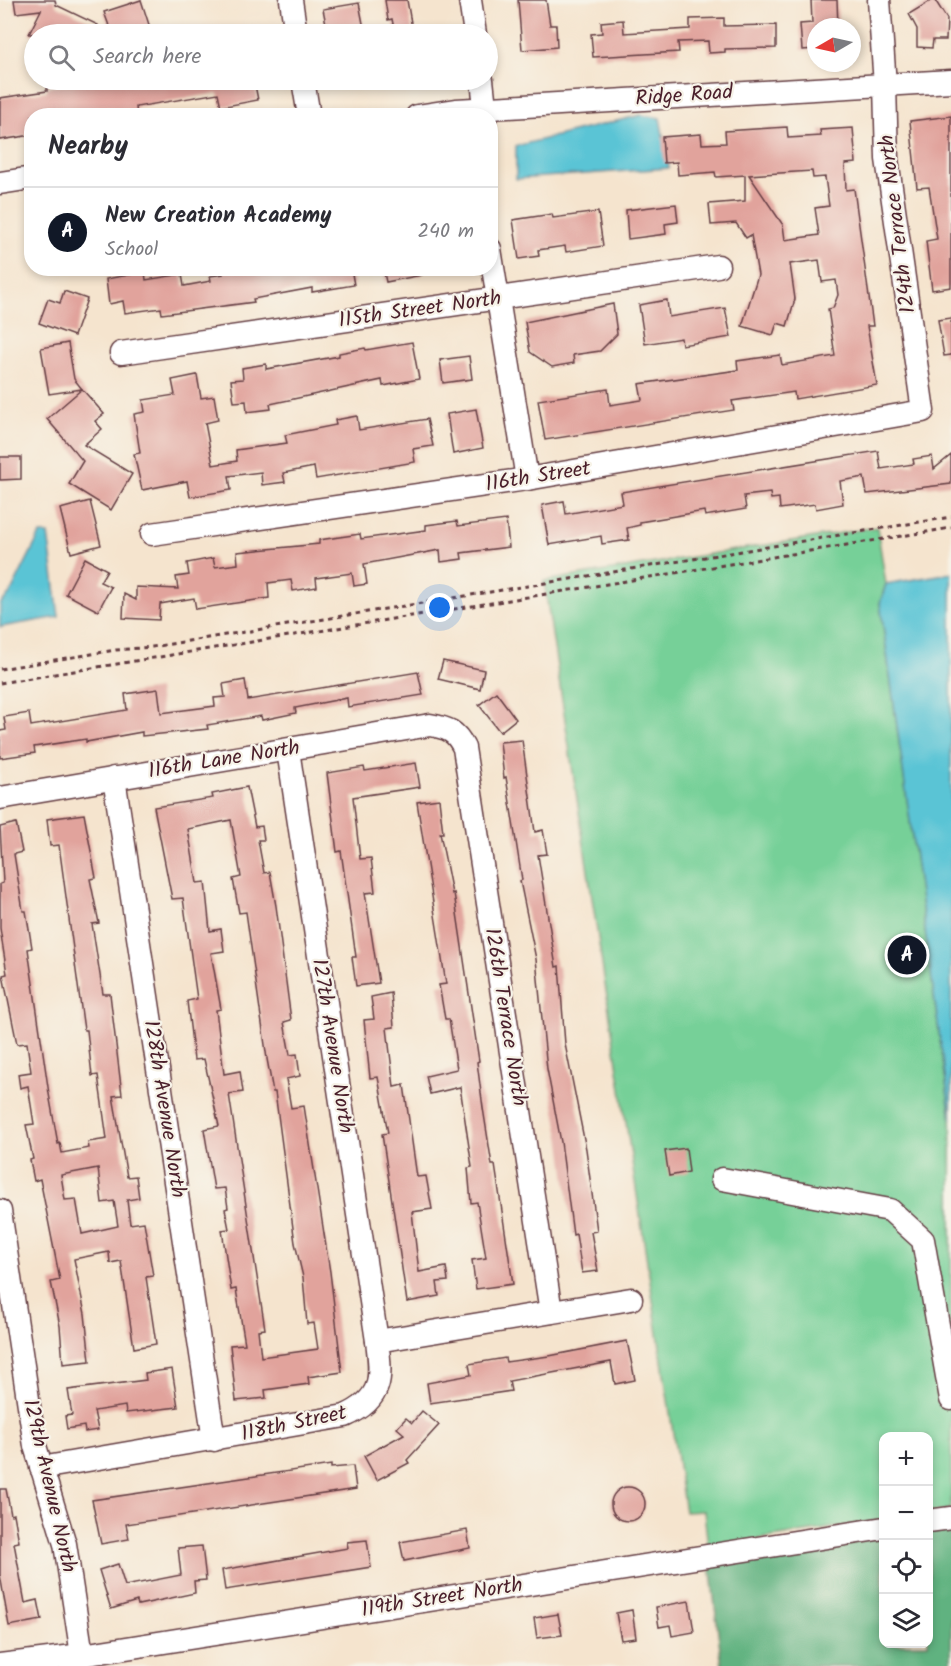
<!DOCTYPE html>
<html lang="en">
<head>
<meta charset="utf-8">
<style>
  body { margin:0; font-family:Kalam,sans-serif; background:#f2f2f3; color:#2b2b33 }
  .controls { position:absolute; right:18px; bottom:18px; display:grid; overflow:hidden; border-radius:12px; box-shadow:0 3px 9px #0003 }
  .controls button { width:54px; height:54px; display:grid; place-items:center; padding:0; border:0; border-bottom:2px solid #e1e1e2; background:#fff; color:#2b2b33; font:30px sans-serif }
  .compass { position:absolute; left:807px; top:18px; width:54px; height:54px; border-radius:50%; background:#fff; box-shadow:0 3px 9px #0003; rotate:261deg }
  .you { position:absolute; left:440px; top:608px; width:21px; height:21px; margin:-15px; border:4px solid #fff; border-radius:50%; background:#1a73e8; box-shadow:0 0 0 9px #1a73e833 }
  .badge { display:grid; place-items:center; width:39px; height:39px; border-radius:50%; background:#111827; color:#fff; font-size:20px; font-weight:700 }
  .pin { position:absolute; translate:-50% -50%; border:3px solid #fff; box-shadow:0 2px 6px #0006 }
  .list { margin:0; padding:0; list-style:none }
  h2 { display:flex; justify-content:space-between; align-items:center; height:78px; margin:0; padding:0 24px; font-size:26px }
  h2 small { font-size:20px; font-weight:400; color:#7c7c81 }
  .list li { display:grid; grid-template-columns:39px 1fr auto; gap:18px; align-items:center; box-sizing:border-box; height:90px; padding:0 24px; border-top:2px solid #e1e1e2 }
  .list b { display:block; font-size:22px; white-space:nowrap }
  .list p { margin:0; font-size:20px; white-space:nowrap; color:#7c7c81 }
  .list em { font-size:20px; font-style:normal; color:#7c7c81 }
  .icon { flex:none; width:33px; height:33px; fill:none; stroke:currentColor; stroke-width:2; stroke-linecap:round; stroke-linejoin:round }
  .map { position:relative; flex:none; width:951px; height:1666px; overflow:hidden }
  .search { position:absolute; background:#fff; box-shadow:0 3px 9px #0003; left:24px; top:24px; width:474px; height:66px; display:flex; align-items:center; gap:15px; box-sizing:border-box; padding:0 21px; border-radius:33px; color:#7c7c81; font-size:22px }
  .panel { position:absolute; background:#fff; box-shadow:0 3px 9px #0003; left:24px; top:108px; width:474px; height:168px; border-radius:24px }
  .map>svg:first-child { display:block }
  .green { fill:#76d098; stroke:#607862; stroke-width:1.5 }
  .forest { fill:#60b280; stroke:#556856; stroke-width:1.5 }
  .water { fill:#5ac4d5; stroke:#527280; stroke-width:1.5 }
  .building { fill:#e1a39c; fill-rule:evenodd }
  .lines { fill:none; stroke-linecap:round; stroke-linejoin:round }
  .minor-casing { stroke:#643d43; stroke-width:25 }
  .path { stroke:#643d43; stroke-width:3; stroke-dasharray:4.5 4.5; stroke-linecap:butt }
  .minor { stroke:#fff; stroke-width:22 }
  .labels { text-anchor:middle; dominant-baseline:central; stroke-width:4.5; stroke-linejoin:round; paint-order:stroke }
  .street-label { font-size:21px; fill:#4a1f2b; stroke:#f7f3e8 }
</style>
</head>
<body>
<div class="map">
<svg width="951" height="1666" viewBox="0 0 951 1666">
  <rect width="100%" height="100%" fill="#f7f3e8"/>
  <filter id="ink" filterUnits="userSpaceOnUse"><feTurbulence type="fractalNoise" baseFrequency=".0167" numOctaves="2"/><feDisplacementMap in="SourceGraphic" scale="12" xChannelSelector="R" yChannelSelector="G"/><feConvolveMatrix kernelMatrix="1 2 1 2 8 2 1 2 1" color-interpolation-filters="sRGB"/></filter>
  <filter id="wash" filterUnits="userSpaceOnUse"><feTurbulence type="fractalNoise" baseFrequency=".008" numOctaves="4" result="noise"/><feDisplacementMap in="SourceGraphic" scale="24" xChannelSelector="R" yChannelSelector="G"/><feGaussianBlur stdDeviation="1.35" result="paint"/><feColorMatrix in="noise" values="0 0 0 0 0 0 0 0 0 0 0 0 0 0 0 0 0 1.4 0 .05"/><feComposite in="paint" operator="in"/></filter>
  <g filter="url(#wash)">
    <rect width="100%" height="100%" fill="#f5e4ce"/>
    <!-- green -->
    <path class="green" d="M877,527L886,584L880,603L951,1119V1509L929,1513L928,1436H884L883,1520L708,1547L704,1511L685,1512L544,581Z"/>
    <!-- forest -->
    <path class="forest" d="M951,1526V1666H722L710,1564L883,1537L884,1644H928L929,1530Z"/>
    <!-- water -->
    <g class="water">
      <path d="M641,115L660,118L669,168L516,179V146Z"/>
      <path d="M40,534H48L59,617L0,627V604L10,594Z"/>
      <path d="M951,573V1119L880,603L886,584Z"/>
    </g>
    <g id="blocks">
      <!-- building -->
      <g class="building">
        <path d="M14,0H55L56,5L98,25L93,34H29L41,10L16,13Z"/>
        <path d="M141,0L152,34H112L104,12Z"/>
        <path d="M385,0H407L413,34H395L392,19L388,20Z"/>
        <path d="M518,0H546L550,25H556L557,47L522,50Z"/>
        <path d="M811,0H837L838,27H816V49L802,50L800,24L812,23Z"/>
        <path d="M932,0H935L947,19L946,40H933L932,48L917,47V29L909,14Z"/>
        <path d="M359,3L365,34H328L323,9Z"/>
        <path d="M724,18V26L776,25V48L725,49V52L709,53L708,41L678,42L679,52L593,57L591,34L602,33L601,22L623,20L624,33L690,29V19Z"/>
        <path d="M94,80H132L133,84L160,80H254L258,100L221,107L218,93L136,107L137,116H32V135L0,140V98L47,91V87Z"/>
        <path d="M951,116V287L932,290L926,241L937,239L929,187L917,188L910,121Z"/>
        <path d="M787,127L788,138L821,136L820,130L853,128L856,163L845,164L846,190L854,189L873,326H867L877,385L795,399L794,392L732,401L734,410L545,440L538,400L608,389L610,405L642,400L639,384L738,370L737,361L780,355L782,365L835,356L828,309L833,308L838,295L836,280L822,282L819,260L790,264L795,299L787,326L777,323L773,335L742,326L758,275L751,235L746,238L736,223L711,225L709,204L745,201V175L716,177L715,172L678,175L677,162L664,163L662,137L701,134L702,144L726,143L725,131ZM812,171L813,178L825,177L829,206L815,208L819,235L785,240L783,225L749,175Z"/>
        <path d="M676,204L678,222L665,224L666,234L628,239L626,210Z"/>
        <path d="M598,212L603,246L566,252L565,246L538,250L539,256L519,259L513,220L552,214L553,218Z"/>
        <path d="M222,268H351L354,285L312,292V288L253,299L254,302L162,314L161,308L125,313L123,301L109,304L106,279L145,272L146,280L182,274L184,286L211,281L210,276L223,274Z"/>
        <path d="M383,268H422V275L386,282Z"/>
        <path d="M64,291L87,299L74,336L39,323L48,299L60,303Z"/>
        <path d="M667,300L669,317L725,308L731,337L682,345L681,338L645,344L639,305Z"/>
        <path d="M613,304L617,334L600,351L573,355L574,363L552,367L530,352L525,322Z"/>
        <path d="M951,318V355L944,356L938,320Z"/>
        <path d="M412,342L419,379L383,386L382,380L270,404L271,409L247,412L246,401L234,402L231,380L243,379L242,368L266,364V369L339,356V353L365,348L366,350Z"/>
        <path d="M68,343L74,379L82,389L49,394L41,348Z"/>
        <path d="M469,356L472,379L443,383L440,360Z"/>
        <path d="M197,375L201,398L214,396L218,420L205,423L213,465L237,461L236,450L287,443L285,435L336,425L335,420L357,416L359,430L427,419L433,446L413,449L415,462L316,479L314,467L283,473L285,482L262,485L261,472L229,476L231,490L190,497L187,481L142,490L134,454L140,453L134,414L145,412L143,400L175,395L172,380Z"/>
        <path d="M82,389L104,414L95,421L102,429L84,445L132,474L111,510L69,484L83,461L47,419Z"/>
        <path d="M476,409L483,448L453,454L447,414Z"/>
        <path d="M878,451L881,469L914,464L913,459L932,456L934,469L951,455V484L867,494L864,477L840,481L843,504L816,509L815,504L780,509L779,498L771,499L770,493L744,496L746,509L705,516L704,511L640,522V525L627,528L629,540L602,544L601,536L549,545L542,505L564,501L566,514L623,504L621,492Z"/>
        <path d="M0,457H21V479L0,480Z"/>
        <path d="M90,501L101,545L71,553L60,509Z"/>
        <path d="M506,520L509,547L461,553L462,559L441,562L440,550L364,564L367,584L354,586L352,573L316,578L317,587L293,591L291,580L268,583L269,598L196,609L194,598L160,604L159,620L123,618L124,594L136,600V587L178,589L176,577L189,575L187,563L213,558L215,567L238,564L237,552L319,544V540L360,534L361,539L426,530V525L457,521L458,526Z"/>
        <path d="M85,558L107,570L100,582L111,587L98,611L66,594Z"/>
        <path d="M443,661L484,670L480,689L438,679Z"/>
        <path d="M418,672L423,695L348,707L347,698L295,708L296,713L262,720L261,716L207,725L208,729L142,736V732L86,742V739L34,747L35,753L0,758V731L6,730L4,717L29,713L31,726L127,710L125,694L158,689L161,713L215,706L214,698L225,697L223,684L245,680L248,700Z"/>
        <path d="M496,692L516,719L500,732L479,705Z"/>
        <path d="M522,740L535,832L543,830L547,854L538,855L556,967L559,966L565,1044L586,1149L597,1231L591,1232L598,1271L582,1273L576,1234L573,1235L561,1142L547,1069L536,959L520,881L522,880L506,777L504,778L500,742Z"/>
        <path d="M416,763L420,787L353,797L360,859L371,858L375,892L365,893L379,983L356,986L352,957H356L341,851L337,852L327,773L364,767L365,771Z"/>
        <path d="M247,787L255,827L262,826L264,840H258L264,873L270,872L276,906L291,1020L284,1022L290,1055L297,1054L300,1076L286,1079L291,1108L304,1106L330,1272L342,1372L308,1377L309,1384L265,1390L266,1398L236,1401L230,1345L245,1344L236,1289L231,1290L222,1230L229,1229L225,1209L228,1208L225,1188L214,1189L204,1129L219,1126L204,1059L194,1060L187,1001L197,999L183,898L172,899L154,807L213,798L212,794ZM231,820L241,877L233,879L239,913L246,912L267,1059L273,1092H275L295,1243L303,1277L307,1324L314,1323L318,1349L261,1357L258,1330L265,1329L229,1094L243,1092L240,1071L224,1074L216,1010L221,1009L211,953L224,951L221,929L210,931L205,882L197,883L188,829Z"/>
        <path d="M439,799L443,833H440L452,894L454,893L479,1061L477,1062L483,1108L492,1165H495L513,1284L476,1289L472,1260L486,1258L477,1202L471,1203L468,1168L472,1167L460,1087L430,1094L426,1076L457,1069L449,1019H445L439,985L446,984L417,802Z"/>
        <path d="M84,814L96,878L90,879L99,923L92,924L103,994H110L122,1095L113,1096L127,1177L136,1176L139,1198L127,1200L130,1224L144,1222L153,1276L146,1277L156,1344L134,1348L121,1261L110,1263L109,1252L74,1259L85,1314L90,1361L63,1364L60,1326L51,1282L60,1280L40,1179L34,1181L30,1160L33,1159L26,1125L34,1124L28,1086L20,1088L18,1074L31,1072L27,1043L17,1044L3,975L7,974L0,928V884L3,883L0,827L16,823L22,852L14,854L23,911H26L32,948L28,949L49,1094L58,1144L60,1143L62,1153L89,1148L88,1142L107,1139L98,1075L92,1076L87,1030H84L59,845L50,846L47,819ZM98,1168L102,1203L114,1201L118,1226L82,1234L76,1199L65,1200L61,1175Z"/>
        <path d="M391,993L394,1027L387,1028L394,1087L404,1085L417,1177L426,1176L432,1209L412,1212L419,1272L446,1267L448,1281L437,1282L439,1296L407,1302L382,1134L388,1133L378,1077L370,1078L364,1020L374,1019L371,997Z"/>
        <path d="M686,1148L689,1172L669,1176L665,1151Z"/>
        <path d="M627,1341L635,1380L615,1384L611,1362L509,1381L511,1391L430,1403L427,1383L471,1375L469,1364L505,1358L506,1362L549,1356Z"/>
        <path d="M172,1369L178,1407L126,1413L125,1406L94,1411L98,1430L85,1432L84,1426L67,1429L65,1416L72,1415L68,1390L146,1380L145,1373Z"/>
        <path d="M422,1411L439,1425L407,1460L409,1463L377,1480L364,1456L404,1434L397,1428L406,1418L412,1423Z"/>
        <path d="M331,1465V1468L353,1466L356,1489L126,1524L129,1539L101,1544L92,1500Z"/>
        <circle cx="628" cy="1504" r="17"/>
        <path d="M0,1489H6L11,1515L14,1514L19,1542L14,1543L25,1603L38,1600L42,1620L9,1626L0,1575Z"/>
        <path d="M467,1530L470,1548L404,1561L400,1542Z"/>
        <path d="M367,1540L371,1567L225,1590L222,1570L348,1548L347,1542Z"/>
        <path d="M202,1546L206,1580L194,1581L195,1593L138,1605L137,1601L111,1609L99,1570L118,1564L125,1586L181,1575L178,1548Z"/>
        <path d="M689,1601L694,1632L672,1636L670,1625L659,1627L656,1607Z"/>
        <path d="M632,1610L636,1638L621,1640L616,1613Z"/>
        <path d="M558,1614L562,1635L537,1638L534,1618Z"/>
      </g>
    </g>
  </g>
  <g filter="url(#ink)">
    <use href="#blocks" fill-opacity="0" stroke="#643d43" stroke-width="1.5"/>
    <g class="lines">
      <!-- minor casing -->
      <g class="minor-casing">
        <g id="minor">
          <path d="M291,0L296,34"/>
          <path d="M470,0L475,34"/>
          <path d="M303,80L309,116"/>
          <path d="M482,80L486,116"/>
          <path d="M417,116L456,110L951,81"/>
          <path d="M0,183L32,178"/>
          <path d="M490,249L527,479"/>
          <path d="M121,353L718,266"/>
          <path d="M152,534L527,479L923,411L887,159L885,85L879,0"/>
          <path d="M288,750L377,1341"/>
          <path d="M114,778L214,1440"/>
          <path d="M0,798L430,725C448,728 456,731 464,748L551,1312"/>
          <path d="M722,1179L890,1210L923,1240L951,1399"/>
          <path d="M0,1211L35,1446L65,1544L82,1655"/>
          <path d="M41,1468L345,1416C383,1399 382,1378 377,1341L631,1299"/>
          <path d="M928,1521L951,1518"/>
          <path d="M0,1665L82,1655L884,1528"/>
        </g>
      </g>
      <!-- path -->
      <g class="path">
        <path d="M0,669L116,650L152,647L951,517"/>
        <path d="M0,683L951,528"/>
      </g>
      <!-- minor -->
      <use href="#minor" class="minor"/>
    </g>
  </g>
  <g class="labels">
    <!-- street labels -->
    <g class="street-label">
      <text transform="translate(684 96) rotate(-4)">Ridge Road</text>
      <text transform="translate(898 224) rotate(-97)">124th Terrace North</text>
      <text transform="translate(420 310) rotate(-8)">115th Street North</text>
      <text transform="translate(538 477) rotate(-9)">116th Street</text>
      <text transform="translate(224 760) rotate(-9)">116th Lane North</text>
      <text transform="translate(505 1017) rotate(81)">126th Terrace North</text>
      <text transform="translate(332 1046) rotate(81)">127th Avenue North</text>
      <text transform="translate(164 1109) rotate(81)">128th Avenue North</text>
      <text transform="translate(294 1424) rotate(-12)">118th Street</text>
      <text transform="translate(49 1486) rotate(77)">129th Avenue North</text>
      <text transform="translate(442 1598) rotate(-9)">119th Street North</text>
    </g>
  </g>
</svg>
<div class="controls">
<button>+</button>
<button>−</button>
<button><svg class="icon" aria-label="locate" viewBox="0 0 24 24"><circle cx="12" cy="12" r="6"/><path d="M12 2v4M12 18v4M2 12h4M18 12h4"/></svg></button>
<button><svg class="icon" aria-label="layers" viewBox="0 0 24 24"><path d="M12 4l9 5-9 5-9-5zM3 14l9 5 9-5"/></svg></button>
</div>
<svg class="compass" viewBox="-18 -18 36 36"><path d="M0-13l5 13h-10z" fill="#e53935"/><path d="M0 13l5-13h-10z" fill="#7c7c81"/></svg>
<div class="you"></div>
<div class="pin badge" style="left:907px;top:955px">A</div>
<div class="search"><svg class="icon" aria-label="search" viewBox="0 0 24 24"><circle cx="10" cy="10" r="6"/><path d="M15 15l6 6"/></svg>Search here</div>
<section class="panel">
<h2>Nearby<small></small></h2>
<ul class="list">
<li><span class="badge">A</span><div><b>New Creation Academy</b><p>School</p></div><em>240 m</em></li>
</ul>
</section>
</div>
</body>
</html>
